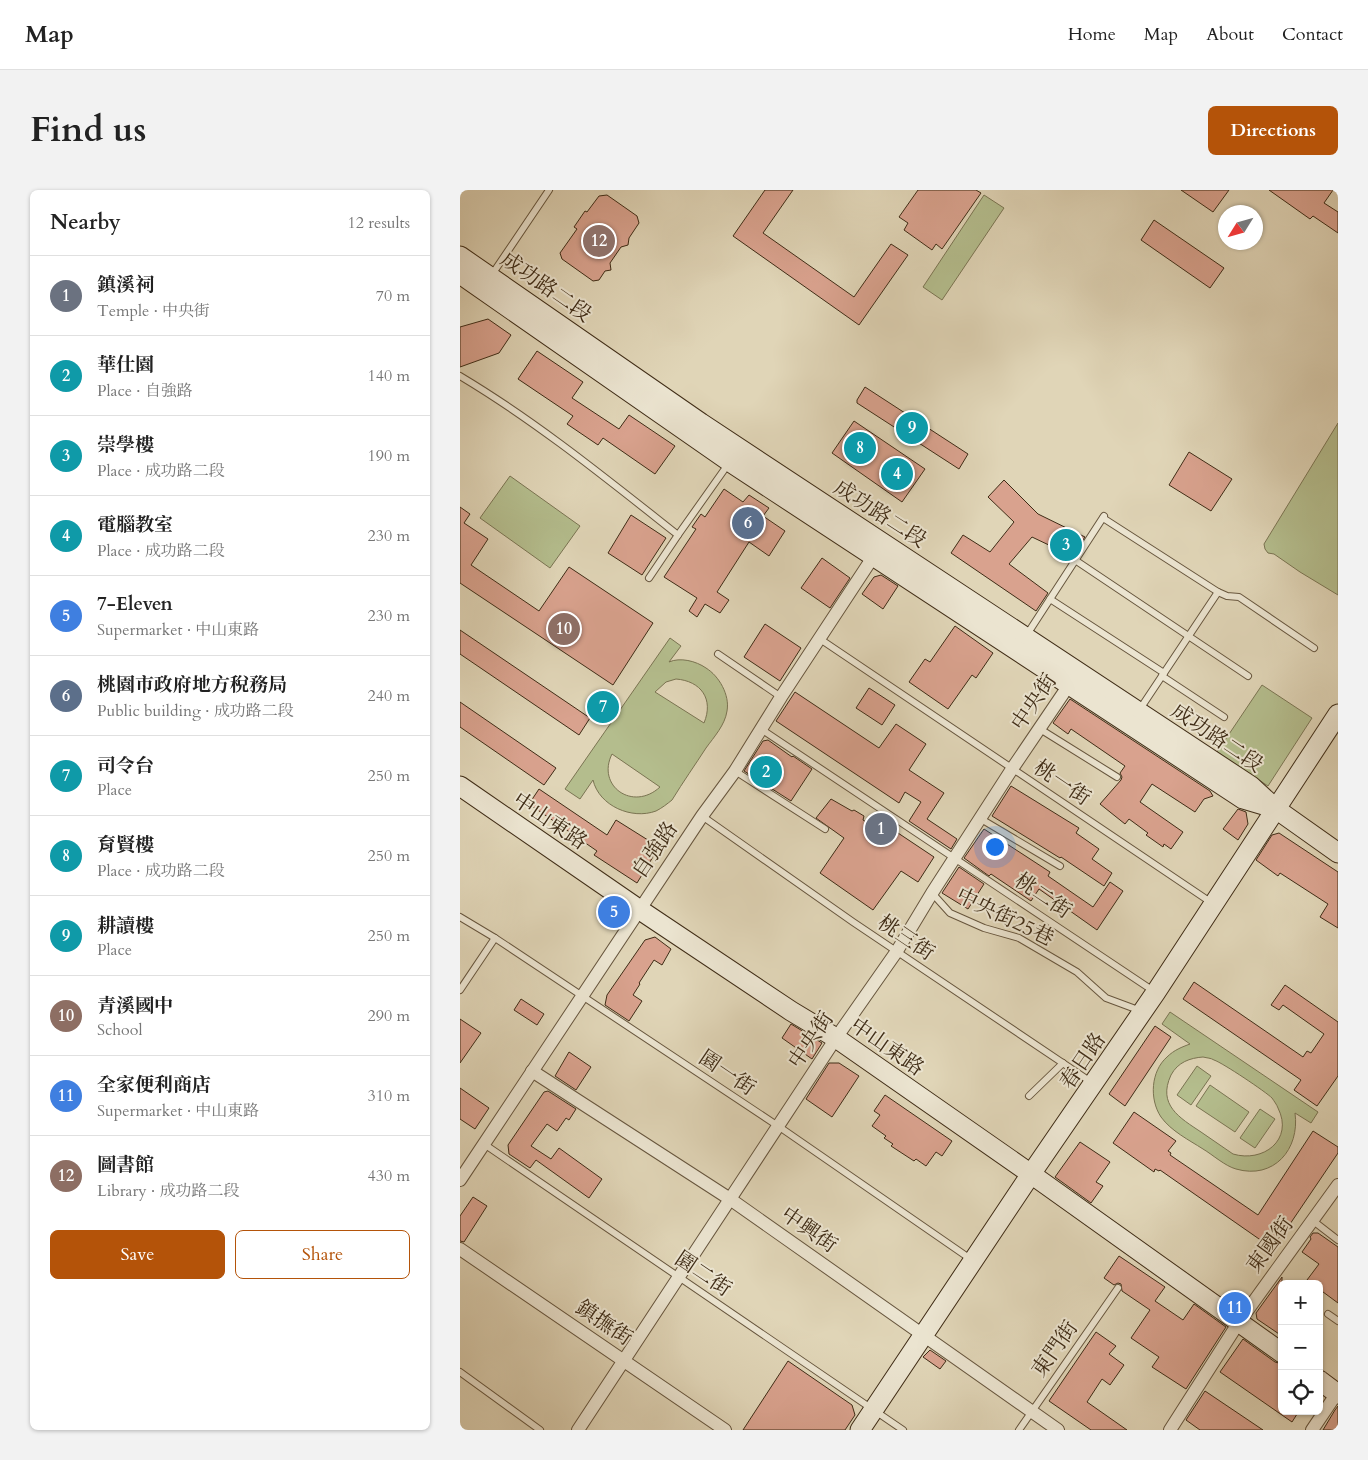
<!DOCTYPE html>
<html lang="en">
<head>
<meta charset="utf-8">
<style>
  body { margin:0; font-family:Cardo,"Noto Serif TC",serif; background:#f2f2f2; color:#222 }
  .controls { position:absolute; right:15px; bottom:15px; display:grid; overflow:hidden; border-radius:8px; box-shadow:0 1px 4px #0004 }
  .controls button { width:45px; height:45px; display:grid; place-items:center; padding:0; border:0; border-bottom:1px solid #e0e0e0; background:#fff; color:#222; font:25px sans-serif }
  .compass { position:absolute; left:758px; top:15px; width:45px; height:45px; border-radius:50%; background:#fff; box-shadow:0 1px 4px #0004; rotate:233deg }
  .you { position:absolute; left:534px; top:656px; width:18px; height:18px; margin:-12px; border:4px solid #fff; border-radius:50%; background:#1a73e8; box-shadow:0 0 0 8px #1a73e833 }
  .badge { display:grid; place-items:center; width:32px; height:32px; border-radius:50%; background:#b45309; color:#fff; font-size:16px; font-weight:700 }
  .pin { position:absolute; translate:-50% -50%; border:2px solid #fff; box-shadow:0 1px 5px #0006 }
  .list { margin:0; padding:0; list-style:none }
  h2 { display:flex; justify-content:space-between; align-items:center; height:65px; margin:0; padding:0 20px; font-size:21px }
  h2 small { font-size:16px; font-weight:400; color:#767676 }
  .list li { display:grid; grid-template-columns:32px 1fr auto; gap:15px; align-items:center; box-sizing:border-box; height:80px; padding:0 20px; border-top:1px solid #e0e0e0 }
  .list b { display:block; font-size:19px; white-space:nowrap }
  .list p { margin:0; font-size:16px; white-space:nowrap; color:#767676 }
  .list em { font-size:16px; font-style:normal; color:#767676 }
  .actions { display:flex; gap:10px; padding:15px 20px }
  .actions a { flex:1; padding:11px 0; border:1px solid #b45309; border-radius:8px; text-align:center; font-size:18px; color:#b45309 }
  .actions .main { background:#b45309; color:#fff }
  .icon { flex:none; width:28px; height:28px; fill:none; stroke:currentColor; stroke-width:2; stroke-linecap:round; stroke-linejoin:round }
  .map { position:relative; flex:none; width:878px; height:1240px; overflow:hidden; border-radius:8px }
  header { display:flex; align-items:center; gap:30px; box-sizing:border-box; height:70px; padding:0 25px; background:#fff; border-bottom:1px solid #e0e0e0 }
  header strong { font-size:24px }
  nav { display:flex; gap:28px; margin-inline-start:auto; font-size:18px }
  .intro { display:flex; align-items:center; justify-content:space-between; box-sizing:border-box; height:120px; padding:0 30px }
  h1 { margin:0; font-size:35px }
  .button { padding:12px 22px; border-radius:8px; background:#b45309; color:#fff; font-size:18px; font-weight:700 }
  main { display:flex; gap:30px; padding:0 30px }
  aside { flex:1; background:#fff; border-radius:8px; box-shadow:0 1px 4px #0004 }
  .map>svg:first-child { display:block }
  .green { fill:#b4bd8d; stroke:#7a7452; fill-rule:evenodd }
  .building { fill:#d9a28e; stroke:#3f2c16 }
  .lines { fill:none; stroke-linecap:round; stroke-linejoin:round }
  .lane-casing { stroke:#67563e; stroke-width:8 }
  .street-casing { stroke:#67563e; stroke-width:14 }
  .secondary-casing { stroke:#3f2c16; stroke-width:21 }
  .lane { stroke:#ebe4d0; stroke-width:6 }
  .street { stroke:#ebe4d0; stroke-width:12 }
  .secondary { stroke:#ebe4d0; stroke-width:19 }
  .labels { text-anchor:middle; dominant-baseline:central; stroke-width:4; stroke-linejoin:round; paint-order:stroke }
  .street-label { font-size:21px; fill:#3f2c16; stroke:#ebe4d0 }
</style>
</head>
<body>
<header>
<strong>Map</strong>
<nav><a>Home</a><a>Map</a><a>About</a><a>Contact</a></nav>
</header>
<div class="intro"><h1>Find us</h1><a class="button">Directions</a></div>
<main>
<aside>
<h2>Nearby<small>12 results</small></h2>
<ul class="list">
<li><span class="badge" style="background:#6b7280">1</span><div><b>鎮溪祠</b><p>Temple · 中央街</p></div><em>70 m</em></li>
<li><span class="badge" style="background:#0f9aa8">2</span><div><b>華仕園</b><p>Place · 自強路</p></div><em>140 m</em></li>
<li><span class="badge" style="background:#0f9aa8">3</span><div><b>崇學樓</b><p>Place · 成功路二段</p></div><em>190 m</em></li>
<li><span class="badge" style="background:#0f9aa8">4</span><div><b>電腦教室</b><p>Place · 成功路二段</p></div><em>230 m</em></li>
<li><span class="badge" style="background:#3f7fe0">5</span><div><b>7-Eleven</b><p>Supermarket · 中山東路</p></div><em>230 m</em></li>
<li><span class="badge" style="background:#5c6f8a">6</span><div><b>桃園市政府地方稅務局</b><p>Public building · 成功路二段</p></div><em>240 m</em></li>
<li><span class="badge" style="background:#0f9aa8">7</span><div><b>司令台</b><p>Place</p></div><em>250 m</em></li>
<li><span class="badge" style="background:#0f9aa8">8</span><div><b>育賢樓</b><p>Place · 成功路二段</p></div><em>250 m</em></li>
<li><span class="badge" style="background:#0f9aa8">9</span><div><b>耕讀樓</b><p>Place</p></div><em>250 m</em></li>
<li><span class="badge" style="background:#8d6e63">10</span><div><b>青溪國中</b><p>School</p></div><em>290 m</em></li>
<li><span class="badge" style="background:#3f7fe0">11</span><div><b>全家便利商店</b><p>Supermarket · 中山東路</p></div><em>310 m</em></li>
<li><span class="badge" style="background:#8d6e63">12</span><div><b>圖書館</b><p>Library · 成功路二段</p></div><em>430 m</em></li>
</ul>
<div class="actions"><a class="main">Save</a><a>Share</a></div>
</aside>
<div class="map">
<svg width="878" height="1240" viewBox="0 0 878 1240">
  <rect width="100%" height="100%" fill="#e0d5b7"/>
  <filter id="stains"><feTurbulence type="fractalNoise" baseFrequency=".004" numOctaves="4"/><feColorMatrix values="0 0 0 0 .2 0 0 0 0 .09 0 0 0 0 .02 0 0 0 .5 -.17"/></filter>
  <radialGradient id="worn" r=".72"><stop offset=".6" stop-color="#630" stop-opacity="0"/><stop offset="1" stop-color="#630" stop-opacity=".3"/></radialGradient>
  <!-- green -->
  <g class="green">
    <path d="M524,5L544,18L482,110L463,97Z"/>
    <path d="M878,233V405L840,382L814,364L808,363L805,359L804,354Z"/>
    <path d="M50,286L120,336L90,378L20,328Z"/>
    <path d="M210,448L221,456L209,472C220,467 236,471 246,478C259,486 270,505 267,521C265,535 254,547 246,558C235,575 223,592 212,610C207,614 202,618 196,621C172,630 139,616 133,590L120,609L105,599ZM216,489C241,491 254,509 244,533L195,502L206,492ZM152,564L200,597C173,622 136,596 152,564Z"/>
    <path d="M802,495L852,528L808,596L757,562Z"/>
    <path d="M710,822L858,922L851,933L835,923C840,959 814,990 776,979C765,976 753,965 743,959C729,950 711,941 701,927C689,909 691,881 707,867C714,860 722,857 730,854L702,834ZM743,867C747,868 751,868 754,870C763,873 806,902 812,908C814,911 817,915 818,918C834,950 803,973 773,964C762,957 752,949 741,942C720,928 697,915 711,885C718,872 730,868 743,867Z"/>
    <path d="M737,876L751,886L731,915L717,905Z"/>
    <path d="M750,895L789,922L775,942L736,916Z"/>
    <path d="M800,919L815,929L795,958L780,948Z"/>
  </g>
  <!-- building -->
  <g class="building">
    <path d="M305,0H333L303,43L394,107L431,54L448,65L399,135L273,46Z"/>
    <path d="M458,0H516L521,3L482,59L476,54L472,60L444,40L448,33L439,27Z"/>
    <path d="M721,0H769L753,22Z"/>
    <path d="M809,0H873L864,13L878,22V43L853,26L850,29Z"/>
    <path d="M147,5L177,26L179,33L169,48L168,55L161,57L150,73L151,80L145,81L139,90L133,91L102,69L100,63L117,39L114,37L125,21L127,22L139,6Z"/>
    <path d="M694,30L764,78L750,98L681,50Z"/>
    <path d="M28,129L51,145L39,163L0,177V137Z"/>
    <path d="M77,161L123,192L112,208L159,239L169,225L215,256L195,284L143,248L138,255L107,234L113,226L58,189Z"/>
    <path d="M405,197L508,264L499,279L397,213V210Z"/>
    <path d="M394,231L465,279L442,312L372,263Z"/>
    <path d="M729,262L772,289L751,321L709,295Z"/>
    <path d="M544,290L578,324L625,347L612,366L572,347L549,374L588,403L576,421L491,363L503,345L530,362L554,332L528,307Z"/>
    <path d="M264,299L283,312L289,305L309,318L303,326L325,341L309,366L289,352L257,402L269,410L260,423L245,414L237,427L229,421L237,408L204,387L236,339L232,337L241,324L245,327Z"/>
    <path d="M0,317L10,324L4,333L28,349L11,375L79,421L109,377L193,433L153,495L0,393Z"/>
    <path d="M171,325L206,348L182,385L148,363Z"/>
    <path d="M362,368L390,388L370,418L341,398Z"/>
    <path d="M421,385L438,396L423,419L402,404L414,387Z"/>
    <path d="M305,434L341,458L320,491L284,467Z"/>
    <path d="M495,436L533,463L516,488L512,485L488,519L449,492L465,469L470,472Z"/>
    <path d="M0,440L130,528L119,545L0,464Z"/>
    <path d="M409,498L435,515L422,535L396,518Z"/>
    <path d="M335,502L419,558L436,534L466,554L449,580L484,603L467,629L497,649L491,659L449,631L461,612L445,602L439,613L316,531Z"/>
    <path d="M141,504L155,514L145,529L131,519Z"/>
    <path d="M610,509L750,601L753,606L744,609L735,622L692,594L680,612L723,642L711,659L704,654L703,657L686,645L688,643L669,629L665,634L640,614L661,590L662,587L660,583L665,576L611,539L608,544L593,533Z"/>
    <path d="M0,512L96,578L84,595L0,537Z"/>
    <path d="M308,550L332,567L333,566L352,579L331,611L284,581L303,551Z"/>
    <path d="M551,596L619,638L616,643L639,659L632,669L652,683L644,696L601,667L600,668L532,626Z"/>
    <path d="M79,599L147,645L156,630L199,657L177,693L134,665L137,661L69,614Z"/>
    <path d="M371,609L392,621L394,620L404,626L403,630L425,644L429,637L474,667L458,692L441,681L413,720L360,683L384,648L356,628Z"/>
    <path d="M778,619L786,622L788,634L778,650L763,639Z"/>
    <path d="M524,639L590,682L588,686L633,717L650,692L663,701L637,740L579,699L571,711L531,684L529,686L504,668Z"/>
    <path d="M819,643L878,682V738L860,727L868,714L820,683L818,686L796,670L812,645Z"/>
    <path d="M499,677L524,694L508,719L482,703Z"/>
    <path d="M195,747L211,759L202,775L194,770L179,793L180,794L173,805L182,811L169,831L145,815L147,805L185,750Z"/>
    <path d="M734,792L843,867L847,861L851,863L864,844L823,815L819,820L811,815L825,795L878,832V886L857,916L834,900L841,890L723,809Z"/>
    <path d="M61,809L84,824L77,835L54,820Z"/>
    <path d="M0,829L21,843L0,873Z"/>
    <path d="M331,834L362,853L352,869L322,848Z"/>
    <path d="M695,836L711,847L665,916L649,904Z"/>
    <path d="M109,862L131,877L116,900L95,886Z"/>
    <path d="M369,873H379L399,886L372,927L346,909Z"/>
    <path d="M0,898L29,918L15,939L0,929Z"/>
    <path d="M88,901L116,919L109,930L106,928L97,941L87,934L71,956L91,969L99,958L142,989L129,1008L76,970L70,978L49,964L48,955L84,902Z"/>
    <path d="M425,905L492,951L482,966L476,962L466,976L456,969L454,971L431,956L433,954L424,948L426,946L412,936L420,925L414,921Z"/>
    <path d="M674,922L716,951L708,961L711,963L710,965L798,1025L853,941L878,957V963L830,1034L829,1033L812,1058L700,980L699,981L695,979L694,982L653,953Z"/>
    <path d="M620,952L650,972L636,992L643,996L631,1013L595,987Z"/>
    <path d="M13,1007L27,1016L4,1052L0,1051V1026Z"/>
    <path d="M853,1043H858L878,1057V1113L859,1099V1094H853L847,1090L859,1074L842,1062L851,1049L850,1047Z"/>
    <path d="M659,1066L705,1097L695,1111L723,1130L734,1114L766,1137L726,1199L692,1177L699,1167L671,1148L690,1120L662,1101L661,1094L658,1093L654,1095L644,1088Z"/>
    <path d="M822,1087V1146L797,1129L796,1123Z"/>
    <path d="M636,1142L656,1156L649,1164L664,1175L650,1195L642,1189L627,1212L667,1240H631L589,1211Z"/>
    <path d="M783,1149L815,1172L822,1174V1221H839L832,1232L760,1182Z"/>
    <path d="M470,1160L486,1171L480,1179L463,1167Z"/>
    <path d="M328,1171L392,1215L395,1225L385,1240H283Z"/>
    <path d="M745,1201L803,1240H740L726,1230Z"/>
    <path d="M878,1216V1240H863L875,1220Z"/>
  </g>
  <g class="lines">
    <!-- lane casing -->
    <g class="lane-casing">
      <g id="lane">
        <path d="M31,86L89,0"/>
        <path d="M0,186C77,232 147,289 218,345"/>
        <path d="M643,328L758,402L767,406L779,407L854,458"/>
        <path d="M615,370L788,486"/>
        <path d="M189,388L218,345L269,273"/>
        <path d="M590,409L704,483"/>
        <path d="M566,446L644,326"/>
        <path d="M360,449L752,713"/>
        <path d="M258,464L321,507"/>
        <path d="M702,486L764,527"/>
        <path d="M680,519L758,402"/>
        <path d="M301,539L695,802"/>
        <path d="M580,539L657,587"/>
        <path d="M275,581L365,639"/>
        <path d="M242,626L393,732L631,892"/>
        <path d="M521,629L600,676"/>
        <path d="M472,703L490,723L524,738L559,748L617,782L646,808L681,821"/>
        <path d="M0,727L35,748L318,936L512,1070"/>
        <path d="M0,800L35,748"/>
        <path d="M569,906L603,873"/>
        <path d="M24,954L443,1240"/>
        <path d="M852,1030L878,1050"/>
        <path d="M868,1124L878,1131"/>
        <path d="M0,1182L80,1240"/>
        <path d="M559,1240L658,1098"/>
      </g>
    </g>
    <!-- street casing -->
    <g class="street-casing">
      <g id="street">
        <path d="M72,881L270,1009L598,1240"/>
        <path d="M0,990L242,626L275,581L321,507L417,361"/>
        <path d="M0,1059L265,1240"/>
        <path d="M118,1240L376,848L437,761L472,703L552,579L613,489"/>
        <path d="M710,1240L779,1132L878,995"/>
        <path d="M852,1240L877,1203"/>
      </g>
    </g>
    <!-- secondary casing -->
    <g class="secondary-casing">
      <g id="secondary">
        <path d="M0,66L241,233L791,596L816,619L878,663"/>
        <path d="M0,84L270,272L783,609L810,617"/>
        <path d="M0,596L180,720L331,821L376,848L571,984L822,1163"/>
        <path d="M859,1190L878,1204"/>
        <path d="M400,1240L571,984L696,802L878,524"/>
      </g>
    </g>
    <!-- lane -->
    <use href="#lane" class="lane"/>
    <!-- street -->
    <use href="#street" class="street"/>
    <!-- secondary -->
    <use href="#secondary" class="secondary"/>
  </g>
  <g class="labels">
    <!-- street labels -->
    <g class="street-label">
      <text transform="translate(86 97) rotate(35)">成功路二段</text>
      <text transform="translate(420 324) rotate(33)">成功路二段</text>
      <text transform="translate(574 512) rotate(-56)">中央街</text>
      <text transform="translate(757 548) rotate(34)">成功路二段</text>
      <text transform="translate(602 593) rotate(34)">桃一街</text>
      <text transform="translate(90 631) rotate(34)">中山東路</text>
      <text transform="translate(195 660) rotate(-56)">自強路</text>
      <text transform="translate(583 706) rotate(34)">桃二街</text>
      <text transform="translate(545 727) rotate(26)">中央街25巷</text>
      <text transform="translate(446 748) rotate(34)">桃三街</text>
      <text transform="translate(351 850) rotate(-56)">中央街</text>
      <text transform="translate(427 857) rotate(35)">中山東路</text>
      <text transform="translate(623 871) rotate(-56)">春日路</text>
      <text transform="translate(267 883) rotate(34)">園一街</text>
      <text transform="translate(349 1040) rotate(35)">中興街</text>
      <text transform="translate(810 1055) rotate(-54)">東國街</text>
      <text transform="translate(243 1084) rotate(34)">園二街</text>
      <text transform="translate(144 1133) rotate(34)">鎮撫街</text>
      <text transform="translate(595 1159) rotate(-55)">東門街</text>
    </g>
  </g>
  <rect width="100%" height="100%" filter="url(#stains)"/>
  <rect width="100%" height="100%" fill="url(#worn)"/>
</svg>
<div class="controls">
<button>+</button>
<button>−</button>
<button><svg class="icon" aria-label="locate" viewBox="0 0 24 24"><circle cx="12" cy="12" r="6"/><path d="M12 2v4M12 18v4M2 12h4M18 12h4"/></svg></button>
</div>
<svg class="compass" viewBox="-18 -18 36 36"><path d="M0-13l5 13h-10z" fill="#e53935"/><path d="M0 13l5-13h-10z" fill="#767676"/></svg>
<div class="you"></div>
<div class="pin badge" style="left:421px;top:639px;background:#6b7280">1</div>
<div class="pin badge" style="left:306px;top:582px;background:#0f9aa8">2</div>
<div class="pin badge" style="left:606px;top:355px;background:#0f9aa8">3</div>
<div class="pin badge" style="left:437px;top:284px;background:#0f9aa8">4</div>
<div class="pin badge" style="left:154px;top:722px;background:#3f7fe0">5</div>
<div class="pin badge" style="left:288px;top:333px;background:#5c6f8a">6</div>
<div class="pin badge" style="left:143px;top:517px;background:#0f9aa8">7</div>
<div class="pin badge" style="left:400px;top:258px;background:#0f9aa8">8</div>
<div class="pin badge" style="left:452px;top:238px;background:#0f9aa8">9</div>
<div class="pin badge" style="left:104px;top:439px;background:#8d6e63">10</div>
<div class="pin badge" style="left:775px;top:1118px;background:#3f7fe0">11</div>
<div class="pin badge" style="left:139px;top:51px;background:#8d6e63">12</div>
</div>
</main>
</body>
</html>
